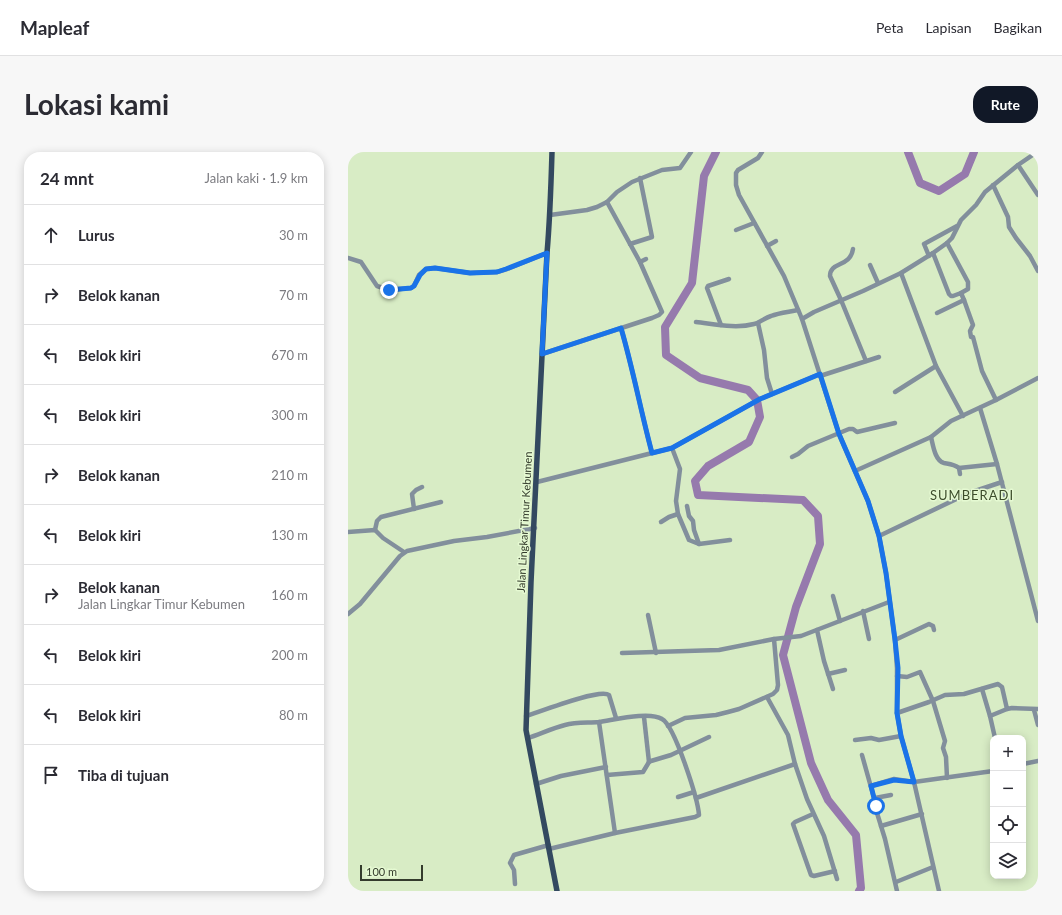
<!DOCTYPE html>
<html lang="id">
<head>
<meta charset="utf-8">
<style>
  body { margin:0; font-family:Lato,sans-serif; background:#f7f7f7; color:#2b2b33 }
  .controls { position:absolute; right:12px; bottom:12px; display:grid; overflow:hidden; border-radius:8px; box-shadow:0 2px 10px #0003 }
  .controls button { width:36px; height:36px; display:grid; place-items:center; padding:0; border:0; border-bottom:1px solid #e1e1e2; background:#fff; color:#2b2b33; font:20px sans-serif }
  .scale { position:absolute; left:12px; bottom:10px; width:63px; box-sizing:border-box; padding-left:4px; border:2px solid #343c2c; border-top:0; font-size:11px; line-height:14px; white-space:nowrap; color:#343c2c; -webkit-text-stroke:3px #e5f9d2; paint-order:stroke }
  .stop { position:absolute; width:12px; height:12px; margin:-9px; border:3px solid #1a73e8; border-radius:50%; background:#fff }
  .stop.end { background:#1a73e8; border-color:#fff; box-shadow:0 1px 4px #0008 }
  .list { margin:0; padding:0; list-style:none }
  h2 { display:flex; justify-content:space-between; align-items:center; height:52px; margin:0; padding:0 16px; font-size:17px }
  h2 small { font-size:13px; font-weight:400; color:#7c7c81 }
  .list li { display:grid; grid-template-columns:26px 1fr auto; gap:12px; align-items:center; box-sizing:border-box; height:60px; padding:0 16px; border-top:1px solid #e1e1e2 }
  .list b { display:block; font-size:15px; white-space:nowrap }
  .list p { margin:0; font-size:13px; white-space:nowrap; color:#7c7c81 }
  .list em { font-size:13px; font-style:normal; color:#7c7c81 }
  .icon { flex:none; width:22px; height:22px; fill:none; stroke:currentColor; stroke-width:2; stroke-linecap:round; stroke-linejoin:round }
  .map { position:relative; flex:none; width:690px; height:739px; overflow:hidden; border-radius:16px }
  header { display:flex; align-items:center; gap:24px; box-sizing:border-box; height:56px; padding:0 20px; background:#fff; border-bottom:1px solid #e1e1e2 }
  header strong { font-size:19px }
  nav { display:flex; gap:22px; margin-inline-start:auto; font-size:14px }
  .intro { display:flex; align-items:center; justify-content:space-between; box-sizing:border-box; height:96px; padding:0 24px }
  h1 { margin:0; font-size:28px }
  .button { padding:10px 18px; border-radius:16px; background:#111827; color:#fff; font-size:14px; font-weight:700 }
  main { display:flex; gap:24px; padding:0 24px }
  aside { flex:1; background:#fff; border-radius:16px; box-shadow:0 2px 10px #0003 }
  .map>svg:first-child { display:block }
  .lines { fill:none; stroke-linecap:round; stroke-linejoin:round }
  .river { stroke:#967aad; stroke-width:8 }
  .minor { stroke:#828f9c; stroke-width:4.5 }
  .major { stroke:#334960; stroke-width:5.5 }
  .route { stroke:#1a73e8; stroke-width:5 }
  .labels { text-anchor:middle; dominant-baseline:central; stroke-width:3; stroke-linejoin:round; paint-order:stroke }
  .street-label { font-size:11px; fill:#343c2c; stroke:#e5f9d2 }
  .quarter-label { font-size:13px; letter-spacing:1px; fill:#3d4d2c; stroke:#e5f9d2 }
</style>
</head>
<body>
<header>
<strong>Mapleaf</strong>
<nav><a>Peta</a><a>Lapisan</a><a>Bagikan</a></nav>
</header>
<div class="intro"><h1>Lokasi kami</h1><a class="button">Rute</a></div>
<main>
<aside>
<h2>24 mnt<small>Jalan kaki · 1.9 km</small></h2>
<ul class="list">
<li><svg class="icon" aria-label="ahead" viewBox="0 0 24 24"><path d="M12 20V5M6 11l6-6 6 6"/></svg><div><b>Lurus</b></div><em>30 m</em></li>
<li><svg class="icon" aria-label="right" viewBox="0 0 24 24"><path d="M7 20v-9h11M14 6l5 5-5 5"/></svg><div><b>Belok kanan</b></div><em>70 m</em></li>
<li><svg class="icon" aria-label="left" viewBox="0 0 24 24"><path d="M17 20v-9H6M10 6l-5 5 5 5"/></svg><div><b>Belok kiri</b></div><em>670 m</em></li>
<li><svg class="icon" aria-label="left" viewBox="0 0 24 24"><path d="M17 20v-9H6M10 6l-5 5 5 5"/></svg><div><b>Belok kiri</b></div><em>300 m</em></li>
<li><svg class="icon" aria-label="right" viewBox="0 0 24 24"><path d="M7 20v-9h11M14 6l5 5-5 5"/></svg><div><b>Belok kanan</b></div><em>210 m</em></li>
<li><svg class="icon" aria-label="left" viewBox="0 0 24 24"><path d="M17 20v-9H6M10 6l-5 5 5 5"/></svg><div><b>Belok kiri</b></div><em>130 m</em></li>
<li><svg class="icon" aria-label="right" viewBox="0 0 24 24"><path d="M7 20v-9h11M14 6l5 5-5 5"/></svg><div><b>Belok kanan</b><p>Jalan Lingkar Timur Kebumen</p></div><em>160 m</em></li>
<li><svg class="icon" aria-label="left" viewBox="0 0 24 24"><path d="M17 20v-9H6M10 6l-5 5 5 5"/></svg><div><b>Belok kiri</b></div><em>200 m</em></li>
<li><svg class="icon" aria-label="left" viewBox="0 0 24 24"><path d="M17 20v-9H6M10 6l-5 5 5 5"/></svg><div><b>Belok kiri</b></div><em>80 m</em></li>
<li><svg class="icon" aria-label="arrive" viewBox="0 0 24 24"><path d="M6 21V4h12l-3 4 3 4H6"/></svg><div><b>Tiba di tujuan</b></div></li>
</ul>
</aside>
<div class="map">
<svg width="690" height="739" viewBox="0 0 690 739">
  <rect width="100%" height="100%" fill="#d8ecc5"/>
  <g class="lines">
    <!-- river -->
    <g class="river">
      <path d="M368,0L356,24L344,131L317,175L318,203L352,226L400,238L409,248L412,265L401,290L360,314L347,329L350,343L455,348L470,364L472,392L448,455L435,503L463,611L480,648L508,683L513,736L511,739"/>
      <path d="M560,0L572,31L591,39L617,22L626,0"/>
    </g>
    <!-- minor -->
    <g class="minor">
      <path d="M414,0L410,6L390,18L388,21V33L391,43L436,124L454,167"/>
      <path d="M670,13L690,43"/>
      <path d="M645,33L660,65L661,75L668,86L682,104L690,119"/>
      <path d="M202,63L239,58L249,55L259,50L269,40L284,30L314,18L332,16L343,0"/>
      <path d="M388,78L406,71"/>
      <path d="M599,91L620,130V137L613,141"/>
      <path d="M282,92L304,85L292,26"/>
      <path d="M419,94L428,89"/>
      <path d="M505,97C502,116 482,109 482,124L493,148L518,209"/>
      <path d="M585,101L601,142L603,144H605L613,141L616,148"/>
      <path d="M581,104L576,92L609,74"/>
      <path d="M0,106L13,110L29,134L41,138L63,136L66,134L71,123L78,117L87,116L122,121L149,120L159,117L199,101"/>
      <path d="M292,110L298,107"/>
      <path d="M522,113L530,131"/>
      <path d="M553,121L588,214L615,264"/>
      <path d="M589,161L616,148L625,173L622,179L623,185H625L634,219L648,248"/>
      <path d="M348,170C366,172 388,177 406,172C412,171 416,166 423,164C431,161 441,160 450,158"/>
      <path d="M410,171L416,198L419,226L424,242"/>
      <path d="M373,173L359,136L360,134L381,127"/>
      <path d="M273,176C285,217 293,260 304,301"/>
      <path d="M194,202L304,166L311,163L314,160L292,110L259,50"/>
      <path d="M472,224L531,205"/>
      <path d="M547,240L588,214"/>
      <path d="M632,256L649,312L690,469"/>
      <path d="M583,285C585,293 587,309 596,311C602,312 606,312 611,316L612,322"/>
      <path d="M324,296L332,317L328,349L330,362L341,388L351,392L382,388"/>
      <path d="M444,305L450,302L460,294L501,277H505L509,280L547,271"/>
      <path d="M611,316L649,312"/>
      <path d="M507,319L583,285L603,269L648,248L690,226"/>
      <path d="M189,330L324,296L412,247L472,222"/>
      <path d="M339,354L341,364L345,369L346,378L351,392"/>
      <path d="M66,357L64,342L68,338L74,335"/>
      <path d="M313,370L321,365L330,362"/>
      <path d="M27,378L29,369L33,365L93,350"/>
      <path d="M0,380L27,378L35,386L56,400"/>
      <path d="M531,384L621,341L654,330"/>
      <path d="M485,444L492,469"/>
      <path d="M515,459L521,487"/>
      <path d="M0,462L12,452L52,404L59,399L106,389L139,385L187,376"/>
      <path d="M300,463L308,501"/>
      <path d="M469,478L476,509L485,537"/>
      <path d="M547,488L581,472L585,474L586,478"/>
      <path d="M274,501L371,498L426,487L453,484L541,450"/>
      <path d="M480,522L497,518"/>
      <path d="M549,524L559,525L572,520L585,549L597,589L595,596L598,605L599,626"/>
      <path d="M634,537L642,564L659,557"/>
      <path d="M419,545L440,583L447,612L459,647L476,684L489,727"/>
      <path d="M686,558L690,573"/>
      <path d="M549,561L581,550L597,543L616,542L650,532L654,535L659,557L664,556L690,557"/>
      <path d="M178,564C191,560 252,536 261,543L268,566"/>
      <path d="M642,564L647,586"/>
      <path d="M296,565L301,610"/>
      <path d="M251,570L267,681"/>
      <path d="M320,574L337,566L368,563L380,560L391,557L425,542L429,538L430,533L426,487"/>
      <path d="M180,586C192,582 205,576 217,573C228,570 240,571 251,570C266,568 301,559 314,567C327,574 350,648 351,663L347,665L267,681L201,697"/>
      <path d="M507,588L523,586L531,588L553,584"/>
      <path d="M514,603L528,653L529,661L537,687L549,739"/>
      <path d="M675,612L690,609"/>
      <path d="M259,623L295,620L301,610L303,609L323,603L361,585"/>
      <path d="M188,632L213,624L258,615"/>
      <path d="M523,634L546,627L566,630L645,619"/>
      <path d="M330,645L346,640"/>
      <path d="M348,646L447,612"/>
      <path d="M527,646L543,643"/>
      <path d="M465,662L447,670L445,672L463,723L466,724L487,719"/>
      <path d="M533,674L574,662"/>
      <path d="M548,730L585,715"/>
      <path d="M167,732L166,718L162,711L166,703L201,693"/>
      <path d="M591,739L566,630L553,584L549,561V516L547,488L538,421L531,384L520,349L491,282L454,167L466,160L515,139L553,121L585,101L599,91L604,86L613,68L628,53L637,40L670,13L689,0"/>
    </g>
    <!-- major -->
    <path class="major" d="M204,0C203,34 202,67 199,101L183,430L178,578L209,739"/>
  </g>
  <g class="lines">
    <!-- route -->
    <path class="route" d="M41,138L63,136L66,134L72,123L78,117L87,116L122,121L149,120L158,117L199,101L194,202L273,176C285,217 293,260 304,301L324,296L412,247L472,222L491,282L520,349L531,384L538,421L547,488L550,516L549,561L553,584L566,630L546,628L523,634L528,654"/>
  </g>
  <g class="labels">
    <!-- street labels -->
    <g class="street-label">
      <text transform="translate(176 370) rotate(-87)">Jalan Lingkar Timur Kebumen</text>
    </g>
    <!-- quarter labels -->
    <g class="quarter-label">
      <text x="624" y="343">SUMBERADI</text>
    </g>
  </g>
</svg>
<div class="controls">
<button>+</button>
<button>−</button>
<button><svg class="icon" aria-label="locate" viewBox="0 0 24 24"><circle cx="12" cy="12" r="6"/><path d="M12 2v4M12 18v4M2 12h4M18 12h4"/></svg></button>
<button><svg class="icon" aria-label="layers" viewBox="0 0 24 24"><path d="M12 4l9 5-9 5-9-5zM3 14l9 5 9-5"/></svg></button>
</div>
<div class="scale">100 m</div>
<div class="stop" style="left:528px;top:654px"></div>
<div class="stop end" style="left:41px;top:138px"></div>
</div>
</main>
</body>
</html>
